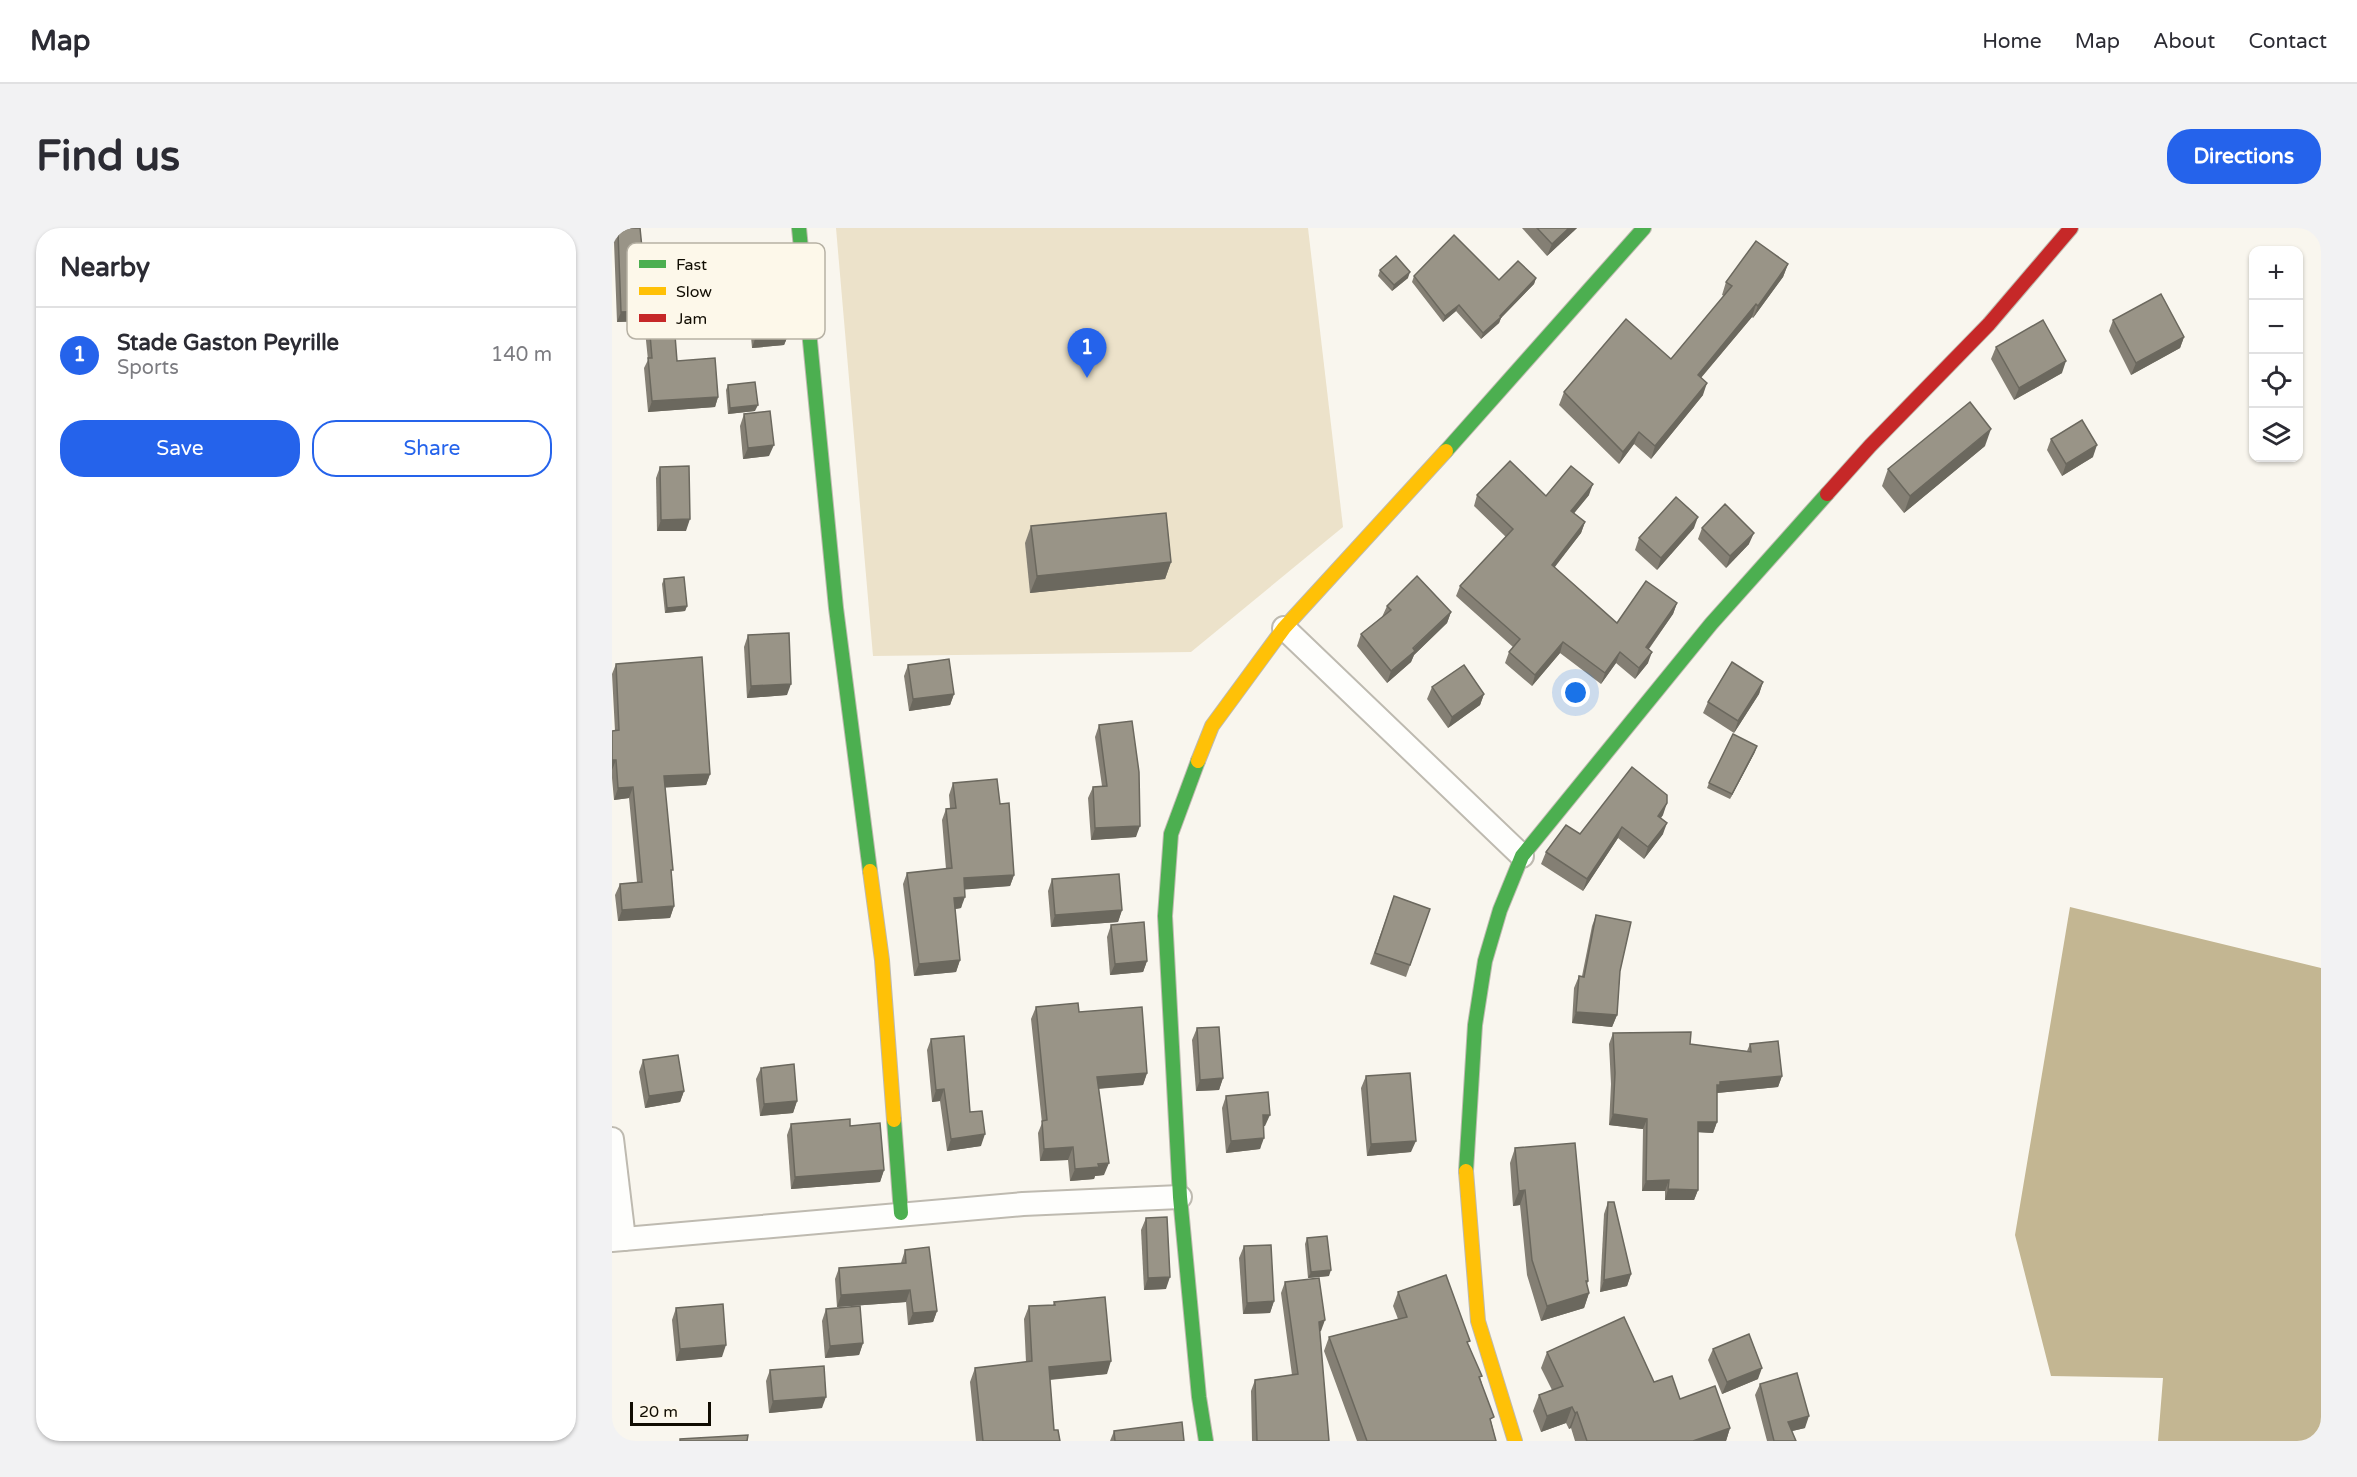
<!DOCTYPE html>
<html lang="en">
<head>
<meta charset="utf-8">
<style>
  body { margin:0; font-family:"Varela Round",sans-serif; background:#f2f2f3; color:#2b2b33 }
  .controls { position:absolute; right:18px; top:18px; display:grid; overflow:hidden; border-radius:12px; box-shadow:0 2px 4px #0004 }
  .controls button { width:54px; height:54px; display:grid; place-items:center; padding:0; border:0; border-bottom:2px solid #e1e1e2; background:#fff; color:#2b2b33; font:30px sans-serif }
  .scale { position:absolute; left:18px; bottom:15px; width:81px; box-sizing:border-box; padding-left:6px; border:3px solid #100c02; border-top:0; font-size:16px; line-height:21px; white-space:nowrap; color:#100c02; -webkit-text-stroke:4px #fdf8ea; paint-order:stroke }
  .you { position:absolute; left:964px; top:465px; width:21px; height:21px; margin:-15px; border:4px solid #fff; border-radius:50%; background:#1a73e8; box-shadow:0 0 0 9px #1a73e833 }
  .badge { display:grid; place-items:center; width:39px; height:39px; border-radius:50%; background:#2563eb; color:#fff; font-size:20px; font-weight:700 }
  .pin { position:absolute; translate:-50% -50px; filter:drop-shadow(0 2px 3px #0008) }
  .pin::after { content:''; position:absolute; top:32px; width:21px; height:18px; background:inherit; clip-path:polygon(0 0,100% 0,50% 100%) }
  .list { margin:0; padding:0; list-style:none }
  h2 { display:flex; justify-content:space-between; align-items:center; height:78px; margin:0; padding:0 24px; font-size:26px }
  h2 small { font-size:20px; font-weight:400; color:#7c7c81 }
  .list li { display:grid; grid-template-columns:39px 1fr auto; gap:18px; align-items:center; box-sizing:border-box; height:96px; padding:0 24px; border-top:2px solid #e1e1e2 }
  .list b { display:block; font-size:22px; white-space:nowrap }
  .list p { margin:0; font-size:20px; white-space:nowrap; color:#7c7c81 }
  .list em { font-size:20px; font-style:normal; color:#7c7c81 }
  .actions { display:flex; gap:12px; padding:18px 24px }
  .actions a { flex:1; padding:14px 0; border:2px solid #2563eb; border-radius:24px; text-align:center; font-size:21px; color:#2563eb }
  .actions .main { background:#2563eb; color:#fff }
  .icon { flex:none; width:33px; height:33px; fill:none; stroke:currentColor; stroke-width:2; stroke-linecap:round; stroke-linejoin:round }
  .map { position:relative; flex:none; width:1709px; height:1213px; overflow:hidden; border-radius:24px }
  header { display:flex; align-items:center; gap:36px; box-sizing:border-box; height:84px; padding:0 30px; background:#fff; border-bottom:2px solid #e1e1e2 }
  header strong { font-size:28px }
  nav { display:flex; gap:33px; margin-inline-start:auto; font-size:21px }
  .intro { display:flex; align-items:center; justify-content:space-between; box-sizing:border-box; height:144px; padding:0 36px }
  h1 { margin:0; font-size:42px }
  .button { padding:15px 27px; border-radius:24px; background:#2563eb; color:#fff; font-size:21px; font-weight:700 }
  main { display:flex; gap:36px; padding:0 36px }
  aside { flex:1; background:#fff; border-radius:24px; box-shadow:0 2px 4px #0004 }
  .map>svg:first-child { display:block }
  .green { fill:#ece2ca }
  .water { fill:#c3b692 }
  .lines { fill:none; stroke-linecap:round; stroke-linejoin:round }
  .street-casing { stroke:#bebab0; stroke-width:26 }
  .fast-casing { stroke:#bebab0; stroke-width:16 }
  .slow-casing { stroke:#bebab0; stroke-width:16 }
  .jam-casing { stroke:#bebab0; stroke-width:16 }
  .street { stroke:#fefefc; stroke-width:22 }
  .fast { stroke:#4caf50; stroke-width:14 }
  .slow { stroke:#ffc107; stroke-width:14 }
  .jam { stroke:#c62828; stroke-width:14 }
  .wall { fill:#847f74 }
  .shaded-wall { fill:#6b685e }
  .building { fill:#999487; stroke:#6b685e; stroke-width:1.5 }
  .key { fill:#fdf8ea; stroke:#b6b1a4; stroke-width:1.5 }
  .key-label { font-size:16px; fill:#100c02 }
</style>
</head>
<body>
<header>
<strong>Map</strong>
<nav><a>Home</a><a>Map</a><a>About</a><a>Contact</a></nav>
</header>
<div class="intro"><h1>Find us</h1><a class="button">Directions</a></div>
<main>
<aside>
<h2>Nearby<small></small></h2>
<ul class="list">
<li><span class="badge">1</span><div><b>Stade Gaston Peyrille</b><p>Sports</p></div><em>140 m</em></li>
</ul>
<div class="actions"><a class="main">Save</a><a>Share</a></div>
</aside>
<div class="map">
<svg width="1709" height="1213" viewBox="0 0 1709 1213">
  <rect width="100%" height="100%" fill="#f9f6ee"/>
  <!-- green -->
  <path class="green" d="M224,0H696L731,299L579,424L261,428Z"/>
  <!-- water -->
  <path class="water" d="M1458,679L1709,740V1213H1546L1551,1150L1439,1148L1403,1007Z"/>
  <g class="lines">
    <!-- street casing -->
    <g class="street-casing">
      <g id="street">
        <path d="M672,400L910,628"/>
        <path d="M0,911L12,1011"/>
        <path d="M0,1012L411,976L568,969"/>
      </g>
    </g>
    <!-- fast casing -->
    <g class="fast-casing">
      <g id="fast">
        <path d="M187,0L224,380L258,643"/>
        <path d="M834,223L1032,0"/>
        <path d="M586,533L559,606L553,688L568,969L587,1169L594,1213"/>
        <path d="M282,892L289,985"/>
        <path d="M854,943L863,797L873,733L888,682L910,628L1099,396L1215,266"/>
      </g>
    </g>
    <!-- slow casing -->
    <g class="slow-casing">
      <g id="slow">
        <path d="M586,533L600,498L672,400L834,223"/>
        <path d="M258,643L270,732L282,892"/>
        <path d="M854,943L866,1093L903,1213"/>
      </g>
    </g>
    <!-- jam casing -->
    <g class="jam-casing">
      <path id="jam" d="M1215,266L1258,218L1377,96L1459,0"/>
    </g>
    <!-- street -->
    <use href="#street" class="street"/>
    <!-- fast -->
    <use href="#fast" class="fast"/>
    <!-- slow -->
    <use href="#slow" class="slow"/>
    <!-- jam -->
    <use href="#jam" class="jam"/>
  </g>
  <!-- wall -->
  <g class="wall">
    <path d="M0,0H28L32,40L46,50L106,74L60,79L65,133L106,169L103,179L36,184L32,140L36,132L32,93L5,94L2,14L0,15Z"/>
    <path d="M910,0H965L935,28Z"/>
    <path d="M1176,36L1171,49L1141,90L1140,89L1089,150L1091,167L1039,231L1022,216L1007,236L947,177L952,164L1059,131L1112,68L1110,67L1114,54Z"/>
    <path d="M768,42L796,50L780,63L766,48Z"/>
    <path d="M802,48L887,52L924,50L922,56L889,90L887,95L869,111L844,83L831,94L800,54Z"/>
    <path d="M140,64L177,105L172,117L140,120L136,76Z"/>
    <path d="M1501,92L1572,109L1568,120L1519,147L1497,103Z"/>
    <path d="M1384,119L1450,145L1402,172L1379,131Z"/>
    <path d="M116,157L143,183L116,186L114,162Z"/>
    <path d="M132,186L157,228L131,231L128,198Z"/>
    <path d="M1439,211L1481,229L1450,248L1435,222Z"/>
    <path d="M1373,218L1292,285L1270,258L1276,241Z"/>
    <path d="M48,239L74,303H45L44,250Z"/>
    <path d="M865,267L934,268L977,267L962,285L973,294L969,305L942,339L1005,395L1065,375L1061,386L1037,421L1036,435L1023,451L1004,435L989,456L948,425L920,458L893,435L897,424L901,419L844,368L848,358L894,309L862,278Z"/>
    <path d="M419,298L559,334L553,351L418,365L413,315Z"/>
    <path d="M1082,300L1045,342L1023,322L1027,310Z"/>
    <path d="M1090,300L1137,316L1114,340L1086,311Z"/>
    <path d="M52,351L75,378L73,383L53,385L50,356Z"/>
    <path d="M775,378L839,384L835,395L802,427L799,434L775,455L745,418L749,406L770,389Z"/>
    <path d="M136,407L175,467L135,470L132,419Z"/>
    <path d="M4,436L98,546L94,557L53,559L62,678L58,690L6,693L3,667L8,656L25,654L17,570L2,572L0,550V503H3L0,446Z"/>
    <path d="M296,437L342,466L338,477L297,483L292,448Z"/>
    <path d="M1151,454L1147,466L1122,505L1091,485L1096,474Z"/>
    <path d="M820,459L872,466L868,477L836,500L815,471Z"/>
    <path d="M487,497L524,609L479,612L476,570L481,559L490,558L483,509Z"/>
    <path d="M1143,524L1118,571L1095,560L1097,555Z"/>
    <path d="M341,555L388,576L402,647L398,658L353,661L349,680L343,681L348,732L344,744L302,748L291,656L295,645L334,641L330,592L334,581L338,580L337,567Z"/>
    <path d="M1051,587L1049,590L1051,606L1032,631L1006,610L971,663L929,636L934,624L968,606Z"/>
    <path d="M440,651L510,682L506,694L439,699L436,663Z"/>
    <path d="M782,668L818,681L794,749L758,736Z"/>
    <path d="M984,687L1008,743L1005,787L1000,799L960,795L962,760L967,748H970L980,698Z"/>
    <path d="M499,697L535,733L531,744L498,747L495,709Z"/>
    <path d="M424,779L467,784L535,845L531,857L486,861L492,947L483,948L482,951L458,953L456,932L428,933L426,905L430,895L419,791Z"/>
    <path d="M585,800L611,850L607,862L584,863L580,812Z"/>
    <path d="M1001,805L1078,816L1135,823L1138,816L1170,848L1166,859L1105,865V894L1101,905L1086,904V962L1082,972H1053V963H1030L1031,901L997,897L999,856L997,816Z"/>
    <path d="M319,811L369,918L335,923L328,873L320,874L315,822Z"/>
    <path d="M31,832L72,863L68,874L33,880L27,844Z"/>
    <path d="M149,840L185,873L181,885L148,888L144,851Z"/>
    <path d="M754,848L799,924L755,928L749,860Z"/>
    <path d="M614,868L653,898H652L648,921L614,925L610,880Z"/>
    <path d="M179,896L238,898L272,942L268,954L179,961L175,907Z"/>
    <path d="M903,920L976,1053L974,1056L977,1065L972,1080L929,1093L915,1047L908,977L901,978L898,935Z"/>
    <path d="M996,974L1019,1046L1015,1058L988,1064L992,986Z"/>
    <path d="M534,990L554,1061L532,1062L529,1002Z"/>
    <path d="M695,1010L717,1048L696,1050L693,1016Z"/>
    <path d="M632,1018L662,1073L658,1085L631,1086L627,1030Z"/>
    <path d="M293,1022L325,1083L321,1094L296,1097L294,1074L225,1079L223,1051L227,1040L289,1035Z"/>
    <path d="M673,1054L709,1103H707L717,1213H640L639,1163L643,1152L680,1147L669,1065Z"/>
    <path d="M786,1064L857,1117L869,1152L884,1213H745L712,1123L717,1109L786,1091L781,1078Z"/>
    <path d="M442,1074L495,1146L438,1152L442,1202L448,1213H364L358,1154L363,1140L414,1134L412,1091L417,1078L441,1077Z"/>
    <path d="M64,1080L110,1129L64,1133L60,1092Z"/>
    <path d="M214,1081L251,1115L247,1127L213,1130L210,1093Z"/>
    <path d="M1101,1121L1146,1151L1110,1166L1096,1132Z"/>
    <path d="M935,1124L1042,1154L1068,1171L1118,1200L1114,1213H963L959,1200L957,1201L954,1195L929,1204L921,1183L927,1167L940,1162L929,1140Z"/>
    <path d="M158,1142L210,1180L157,1185L154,1153Z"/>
    <path d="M1148,1156L1193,1200L1180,1203L1184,1213H1155L1143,1167Z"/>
    <path d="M502,1203L572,1213H498Z"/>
  </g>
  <!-- shaded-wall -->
  <g class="shaded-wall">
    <path d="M957,0H965L935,28L940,16Z"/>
    <path d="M6,4L2,14L0,15V5Z"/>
    <path d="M1176,36L1171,49L1141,90L1146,78Z"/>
    <path d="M798,44L796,50L780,63L782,57Z"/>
    <path d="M924,50L922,56L889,90L887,95L869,111L871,105Z"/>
    <path d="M110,64L106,74L56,80L60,69Z"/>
    <path d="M1144,76L1140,89L1081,159L1086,147Z"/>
    <path d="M847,77L844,83L831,94L833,88Z"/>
    <path d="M36,83L32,93L5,94L9,84Z"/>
    <path d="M177,105L172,117L140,120L144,108Z"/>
    <path d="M1572,109L1568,120L1519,147L1524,135Z"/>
    <path d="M1454,133L1450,145L1402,172L1407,160Z"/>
    <path d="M1095,155L1091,167L1039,231L1043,218Z"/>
    <path d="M106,169L103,179L36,184L40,173Z"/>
    <path d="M146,177L143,183L116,186L118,180Z"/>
    <path d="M1379,201L1373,218L1292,285L1298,268Z"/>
    <path d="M1027,204L1022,216L1007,236L1011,224Z"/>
    <path d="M162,217L157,228L131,231L136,220Z"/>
    <path d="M1485,217L1481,229L1450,248L1454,236Z"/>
    <path d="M981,256L977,267L955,294L959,283Z"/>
    <path d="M1086,289L1082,300L1045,342L1049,330Z"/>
    <path d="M78,291L74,303H45L49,292Z"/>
    <path d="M973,294L969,305L936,348L940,337Z"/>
    <path d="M1142,305L1137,316L1114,340L1118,328Z"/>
    <path d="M559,334L553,351L418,365L425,348Z"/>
    <path d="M1065,375L1061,386L1030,430L1034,419Z"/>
    <path d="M75,378L73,383L53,385L55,380Z"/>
    <path d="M839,384L835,395L802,427L799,434L775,455L779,443Z"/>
    <path d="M951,414L948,425L920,458L923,447Z"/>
    <path d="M1008,424L1004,435L989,456L993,445Z"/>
    <path d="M1040,424L1036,435L1023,451L1027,440Z"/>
    <path d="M1151,454L1147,466L1122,505L1126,493Z"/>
    <path d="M179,456L175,467L135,470L139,458Z"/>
    <path d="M342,466L338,477L297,483L301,471Z"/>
    <path d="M872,466L868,477L836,500L840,489Z"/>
    <path d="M1145,518L1143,524L1118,571L1120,566Z"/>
    <path d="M0,532H4L0,542Z"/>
    <path d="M98,546L94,557L48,560L52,548Z"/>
    <path d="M21,559L17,570L2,572L6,560Z"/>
    <path d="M1055,575L1051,587L1041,599L1046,588Z"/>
    <path d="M1055,595L1051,606L1032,631L1036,619Z"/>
    <path d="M528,598L524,609L479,612L483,600Z"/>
    <path d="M1010,599L1006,610L971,663L975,651Z"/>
    <path d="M402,647L398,658L347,662L352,650Z"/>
    <path d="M353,669L349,680L337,682L342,670Z"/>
    <path d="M62,678L58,690L6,693L10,682Z"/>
    <path d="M510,682L506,694L439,699L443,687Z"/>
    <path d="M348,732L344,744L302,748L307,736Z"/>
    <path d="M535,733L531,744L498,747L503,736Z"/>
    <path d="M964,784L1005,787L1000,799L960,795Z"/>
    <path d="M535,845L531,857L480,861L485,849Z"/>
    <path d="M1170,848L1166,859L1105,865V857L1108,854Z"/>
    <path d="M611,850L607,862L584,863L588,852Z"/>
    <path d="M332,861L328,873L320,874L324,862Z"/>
    <path d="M72,863L68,874L33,880L37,868Z"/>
    <path d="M185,873L181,885L148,888L152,876Z"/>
    <path d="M1001,886L1035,891L1031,901L997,897Z"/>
    <path d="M651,887H658L653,898L647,899Z"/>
    <path d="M1086,894H1105L1101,905L1082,904Z"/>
    <path d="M373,906L369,918L335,923L339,911Z"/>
    <path d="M652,910L648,921L614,925L619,913Z"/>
    <path d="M804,913L799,924L755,928L759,916Z"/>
    <path d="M461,919L456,932L428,933L432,921Z"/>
    <path d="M497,935L492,947L483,948L482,951L458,953L463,941Z"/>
    <path d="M272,942L268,954L179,961L183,949Z"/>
    <path d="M1057,952L1053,963H1030L1034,953Z"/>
    <path d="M1056,961L1086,962L1082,972H1053Z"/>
    <path d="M913,962L908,977L901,978L907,963Z"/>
    <path d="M719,1042L717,1048L696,1050L699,1044Z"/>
    <path d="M1019,1046L1015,1058L988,1064L992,1052Z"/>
    <path d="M558,1049L554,1061L532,1062L536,1050Z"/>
    <path d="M974,1053H976L971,1067L977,1065L972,1080L929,1093L935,1078Z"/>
    <path d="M298,1062L294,1074L225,1079L229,1067Z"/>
    <path d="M662,1073L658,1085L631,1086L635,1075Z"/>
    <path d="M325,1083L321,1094L296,1097L301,1085Z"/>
    <path d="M713,1092L709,1103L703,1105L707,1094Z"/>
    <path d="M251,1115L247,1127L213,1130L218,1118Z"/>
    <path d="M114,1117L110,1129L64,1133L68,1121Z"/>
    <path d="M499,1133L495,1146L432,1152L437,1139Z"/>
    <path d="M1150,1140L1146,1151L1110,1166L1115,1154Z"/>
    <path d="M214,1169L210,1180L157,1185L161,1173Z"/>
    <path d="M960,1179L954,1195L929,1204L935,1188Z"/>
    <path d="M965,1184L959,1200L957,1201L963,1185Z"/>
    <path d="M1197,1188L1193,1200L1172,1205L1176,1194Z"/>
    <path d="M1118,1200L1114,1213H1081Z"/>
  </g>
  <!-- building -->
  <g class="building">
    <path d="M0,0H28L32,40L45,39L46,50L108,43L110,64L60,69L65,133L103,130L106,169L40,173L36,130H40L36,83L9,84L6,4L0,5Z"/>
    <path d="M925,0H957L940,16Z"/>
    <path d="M842,7L887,52L906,33L924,50L888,88L889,89L871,105L847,77L833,88L802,48Z"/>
    <path d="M1144,13L1176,36L1146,78L1144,76L1086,147L1095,155L1043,218L1027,204L1011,224L952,164L1014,91L1059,131L1120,58L1114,54Z"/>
    <path d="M784,28L798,44L782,57L768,42Z"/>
    <path d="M1549,66L1572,109L1524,135L1501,92Z"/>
    <path d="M1431,92L1454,133L1407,160L1384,119Z"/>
    <path d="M143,154L146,177L118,180L116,157Z"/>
    <path d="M1358,174L1379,201L1298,268L1276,241Z"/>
    <path d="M158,183L162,217L136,220L132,186Z"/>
    <path d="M1470,192L1485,217L1454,236L1439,211Z"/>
    <path d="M898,233L934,268L959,238L981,256L959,283L973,294L940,337L1005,395L1034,353L1065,375L1034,419L1040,424L1027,440L1008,424L993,445L951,414L923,447L897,424L908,411L848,358L901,301L865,267Z"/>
    <path d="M77,238L78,291L49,292L48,239Z"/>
    <path d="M1064,269L1086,289L1049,330L1027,310Z"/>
    <path d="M1113,276L1142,305L1118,328L1090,300Z"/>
    <path d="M554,285L559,334L425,348L419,298Z"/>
    <path d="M805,348L839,384L801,420L803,423L779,443L749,406L779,382L775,378Z"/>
    <path d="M72,349L75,378L55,380L52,351Z"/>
    <path d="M177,405L179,456L139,458L136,407Z"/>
    <path d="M90,429L98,546L52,548L61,642H59L62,678L10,682L8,656L30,654L21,559L6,560L4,532H0V503L7,502L4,436Z"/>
    <path d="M337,431L342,466L301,471L296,437Z"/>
    <path d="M1120,434L1151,454L1126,493L1096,474Z"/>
    <path d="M852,437L872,466L840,489L820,459Z"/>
    <path d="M520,493L527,544L528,598L483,600L481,559L495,558L487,497Z"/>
    <path d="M1121,506L1145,518L1120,566L1097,555Z"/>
    <path d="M1020,539L1055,567V575L1046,588L1055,595L1036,619L1010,599L975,651L934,624L954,597L968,606Z"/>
    <path d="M385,551L388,576L397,575L402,647L352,650L353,669L342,670L348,732L307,736L295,645L340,640L334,581L344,580L341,555Z"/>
    <path d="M507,646L510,682L443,687L440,651Z"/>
    <path d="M782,668L818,681L798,737L763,725Z"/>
    <path d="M984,687L1019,694L1008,743L1005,787L964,784L967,748L972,749Z"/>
    <path d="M532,694L535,733L503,736L499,697Z"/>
    <path d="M466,775L467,784L530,779L535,845L485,849L497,935L486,936L487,939L463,941L461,919L432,921L430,893L435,892L424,779Z"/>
    <path d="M607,799L611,850L588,852L585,800Z"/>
    <path d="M1079,804L1078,816L1139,824L1138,816L1166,813L1170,848L1108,854V857H1105V894H1086V962L1056,961L1057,952L1034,953L1035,891L1001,886L1003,845L1001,805Z"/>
    <path d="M352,808L358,884L370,883L373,906L339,911L332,861L324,862L319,811Z"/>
    <path d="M66,827L72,863L37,868L31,832Z"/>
    <path d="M182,836L185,873L152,876L149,840Z"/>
    <path d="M798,845L804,913L759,916L754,848Z"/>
    <path d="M656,864L658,887H651L652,910L619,913L614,868Z"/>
    <path d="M238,891V898L268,895L272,942L183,949L179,896Z"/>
    <path d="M963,915L976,1053H974L977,1065L935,1078L920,1032L913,962L907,963L903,920Z"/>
    <path d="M996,974H1002L1019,1046L992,1052Z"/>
    <path d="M555,989L558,1049L536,1050L534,990Z"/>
    <path d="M715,1008L719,1042L699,1044L695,1010Z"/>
    <path d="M659,1017L662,1073L635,1075L632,1018Z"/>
    <path d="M317,1019L325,1083L301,1085L298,1062L229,1067L227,1040L294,1035L293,1022Z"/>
    <path d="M834,1047L858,1113L855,1114L870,1148L867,1149L882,1189L878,1191L884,1213H755L717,1109L795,1089L786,1064Z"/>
    <path d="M707,1050L713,1092L707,1094L717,1213H645L643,1152L686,1146L673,1054Z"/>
    <path d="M493,1069L499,1133L437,1139L442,1202H446L448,1213H371L363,1140L420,1133L417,1078L443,1077L442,1074Z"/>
    <path d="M111,1076L114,1117L68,1121L64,1080Z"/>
    <path d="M248,1078L251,1115L218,1118L214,1081Z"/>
    <path d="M1012,1089L1042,1154L1060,1148L1068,1171L1103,1158L1118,1200L1081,1213H975L965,1184L963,1185L960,1179L935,1188L927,1167L951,1158L935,1124Z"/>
    <path d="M1137,1106L1150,1140L1115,1154L1101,1121Z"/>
    <path d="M212,1138L214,1169L161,1173L158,1142Z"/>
    <path d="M1185,1145L1197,1188L1176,1194L1184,1213H1162L1148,1156Z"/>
    <path d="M570,1194L572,1213H503L502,1203Z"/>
    <path d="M136,1207L135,1213H68V1211Z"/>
  </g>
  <!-- legend -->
  <rect x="15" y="15" width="198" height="96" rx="9" class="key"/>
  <rect x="27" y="32" width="27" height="8" fill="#4caf50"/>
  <rect x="27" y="59" width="27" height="8" fill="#ffc107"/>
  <rect x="27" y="86" width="27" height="8" fill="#c62828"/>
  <g class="key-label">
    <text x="64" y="42">Fast</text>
    <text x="64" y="69">Slow</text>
    <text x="64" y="96">Jam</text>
  </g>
</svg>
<div class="controls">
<button>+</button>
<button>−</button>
<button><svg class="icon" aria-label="locate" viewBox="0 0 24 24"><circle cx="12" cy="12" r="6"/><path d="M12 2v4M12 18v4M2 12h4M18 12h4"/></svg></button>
<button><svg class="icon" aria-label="layers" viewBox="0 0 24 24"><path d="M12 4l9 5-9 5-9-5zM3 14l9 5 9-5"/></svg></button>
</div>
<div class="scale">20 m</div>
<div class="you"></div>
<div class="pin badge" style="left:475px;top:150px">1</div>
</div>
</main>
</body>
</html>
